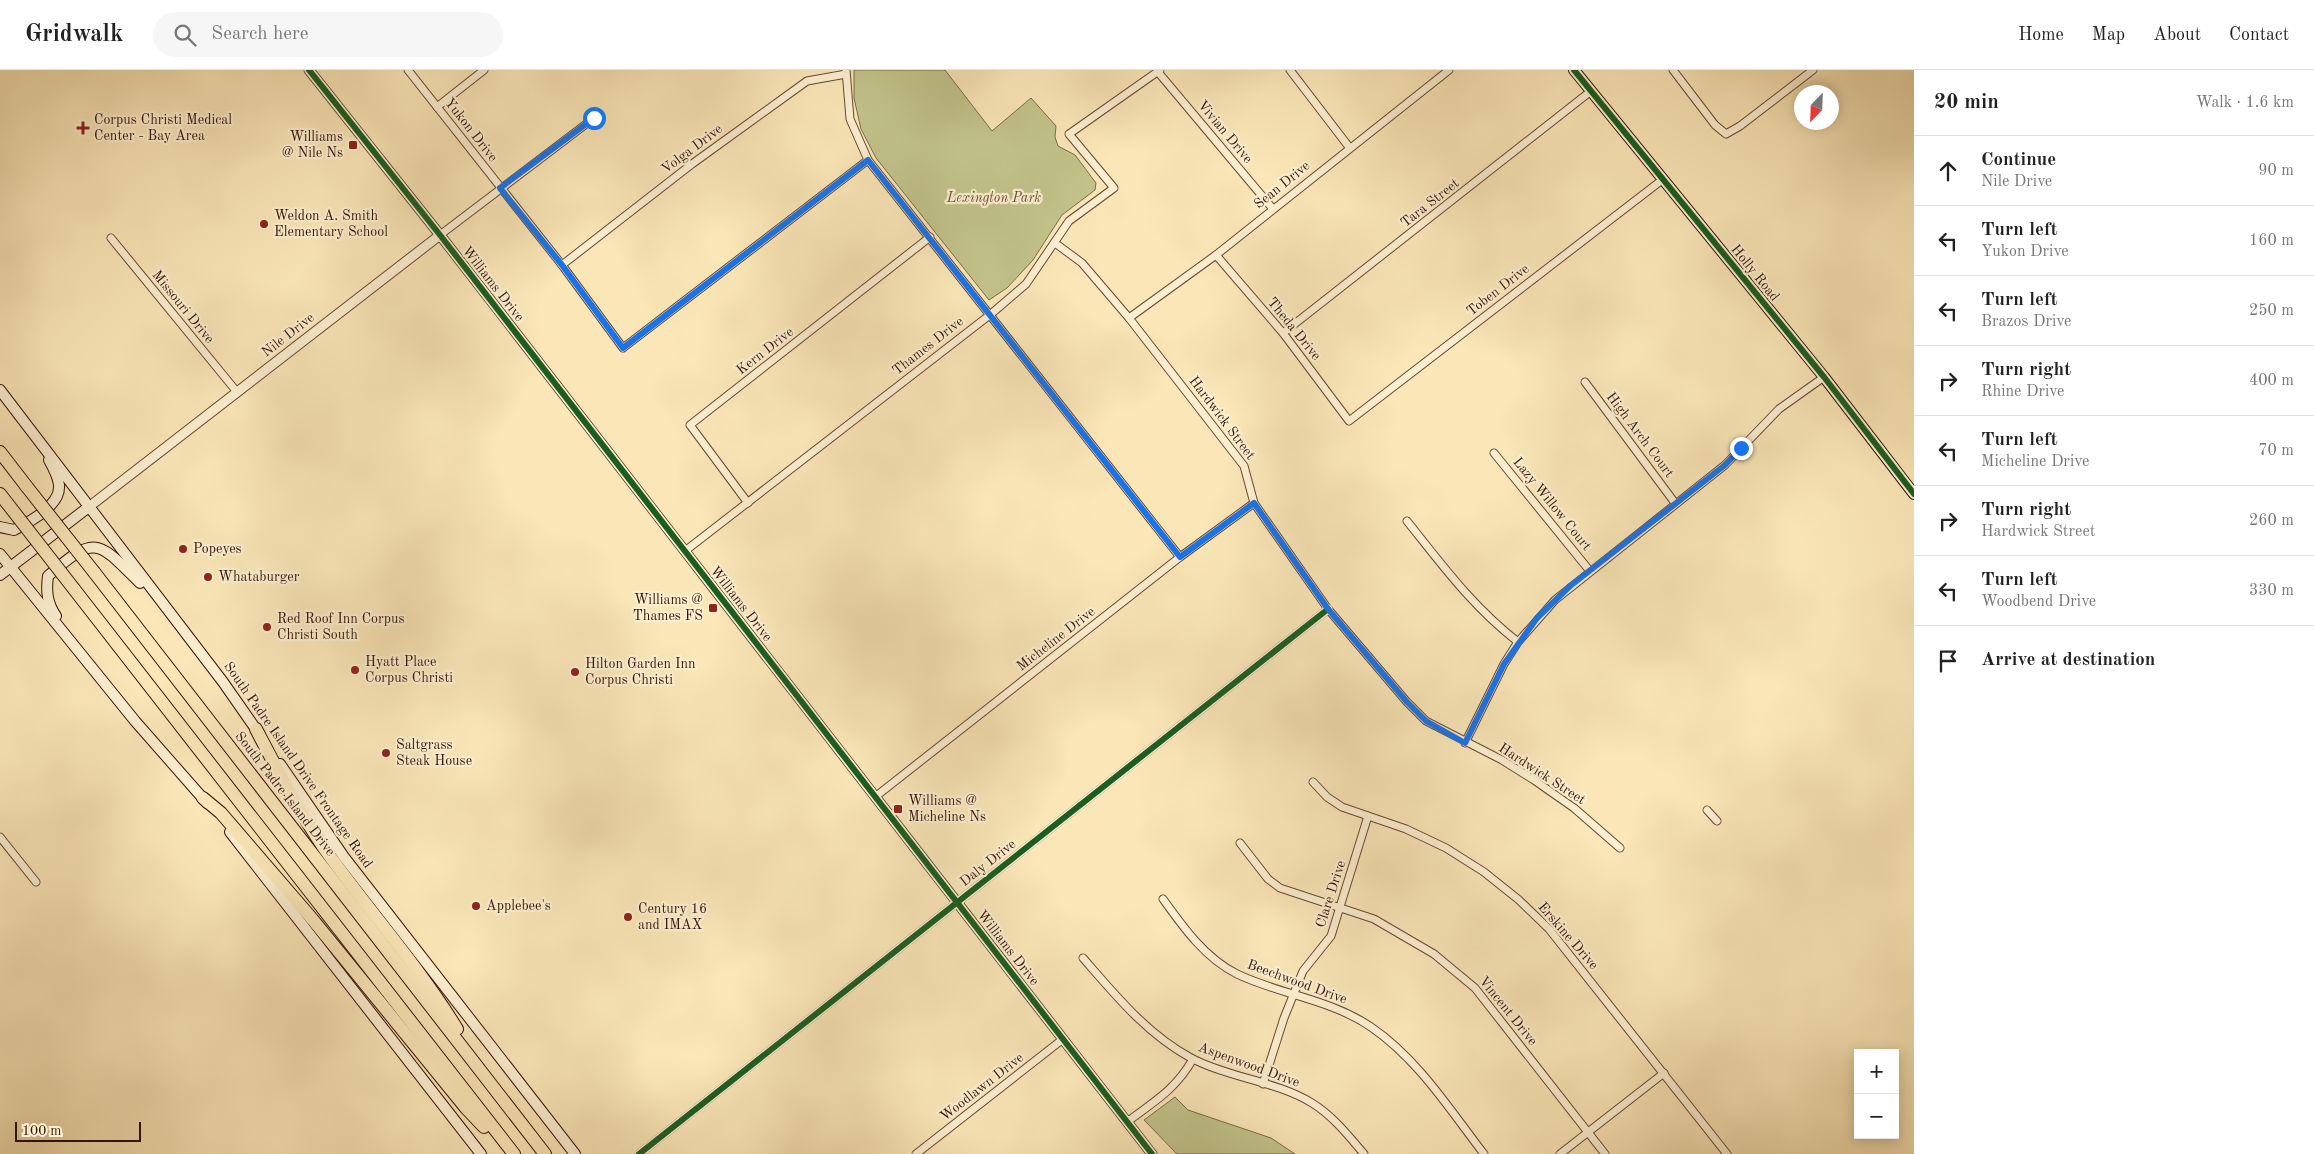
<!DOCTYPE html>
<html lang="en">
<head>
<meta charset="utf-8">
<style>
  body { margin:0; font-family:"Old Standard TT",serif; background:#f6f6f6; color:#222 }
  .controls { position:absolute; right:15px; bottom:15px; display:grid; overflow:hidden; border-radius:0px; box-shadow:0 2px 12px #0003 }
  .controls button { width:45px; height:45px; display:grid; place-items:center; padding:0; border:0; border-bottom:1px solid #e0e0e0; background:#fff; color:#222; font:25px sans-serif }
  .compass { position:absolute; left:1794px; top:15px; width:45px; height:45px; border-radius:50%; background:#fff; box-shadow:0 2px 12px #0003; rotate:203deg }
  .scale { position:absolute; left:15px; bottom:12px; width:126px; box-sizing:border-box; padding-left:5px; border:2px solid #351305; border-top:0; font-size:14px; line-height:18px; white-space:nowrap; color:#351305; -webkit-text-stroke:4px #fcefd0; paint-order:stroke }
  .stop { position:absolute; width:15px; height:15px; margin:-11px; border:4px solid #1a73e8; border-radius:50%; background:#fff }
  .stop.end { background:#1a73e8; border-color:#fff; box-shadow:0 1px 5px #0008 }
  .list { margin:0; padding:0; list-style:none }
  h2 { display:flex; justify-content:space-between; align-items:center; height:65px; margin:0; padding:0 20px; font-size:21px }
  h2 small { font-size:16px; font-weight:400; color:#767676 }
  .list li { display:grid; grid-template-columns:32px 1fr auto; gap:15px; align-items:center; box-sizing:border-box; height:70px; padding:0 20px; border-top:1px solid #e0e0e0 }
  .list b { display:block; font-size:19px; white-space:nowrap }
  .list p { margin:0; font-size:16px; white-space:nowrap; color:#767676 }
  .list em { font-size:16px; font-style:normal; color:#767676 }
  .icon { flex:none; width:28px; height:28px; fill:none; stroke:currentColor; stroke-width:2; stroke-linecap:round; stroke-linejoin:round }
  .map { position:relative; flex:none; width:1914px; height:1084px; overflow:hidden }
  header { display:flex; align-items:center; gap:30px; box-sizing:border-box; height:70px; padding:0 25px; background:#fff; border-bottom:1px solid #e0e0e0 }
  header strong { font-size:24px }
  nav { display:flex; gap:28px; margin-inline-start:auto; font-size:18px }
  .search { width:350px; height:45px; background:#f6f6f6; display:flex; align-items:center; gap:12px; box-sizing:border-box; padding:0 18px; border-radius:28px; color:#767676; font-size:19px }
  main { display:flex }
  aside { flex:1; background:#fff }
  .map>svg:first-child { display:block }
  .green { fill:#c2c38b; stroke:#7c6b48 }
  .lines { fill:none; stroke-linecap:round; stroke-linejoin:round }
  .minor-casing { stroke:#664832; stroke-width:9 }
  .tertiary-casing { stroke:#664832; stroke-width:11 }
  .secondary-casing { stroke:#351305; stroke-width:12 }
  .motorway-casing { stroke:#351305; stroke-width:14 }
  .minor { stroke:#fcefd0; stroke-width:7 }
  .tertiary { stroke:#fcefd0; stroke-width:9 }
  .secondary { stroke:#fcefd0; stroke-width:10 }
  .motorway { stroke:#fae6b7; stroke-width:12 }
  .motorway-bridge-casing { stroke:#351305; stroke-width:14; stroke-linecap:butt }
  .motorway-bridge { stroke:#fae6b7; stroke-width:12 }
  .cycleway-casing { stroke:#fcefd0; stroke-width:9 }
  .cycleway { stroke:#1b5e20; stroke-width:6 }
  .route { stroke:#1a73e8; stroke-width:6 }
  .poi-dot { fill:#8f2418; stroke:#fcefd0; stroke-width:2 }
  .labels { text-anchor:middle; dominant-baseline:central; stroke-width:4.5; stroke-linejoin:round; paint-order:stroke }
  .poi-label { font-size:14px; fill:#351305; stroke:#fcefd0; text-anchor:start }
  .street-label { font-size:14px; fill:#351305; stroke:#fcefd0 }
  .park-label { font-size:14px; font-style:italic; fill:#665134; stroke:#fcefd0 }
</style>
</head>
<body>
<header>
<strong>Gridwalk</strong>
<div class="search"><svg class="icon" aria-label="search" viewBox="0 0 24 24"><circle cx="10" cy="10" r="6"/><path d="M15 15l6 6"/></svg>Search here</div>
<nav><a>Home</a><a>Map</a><a>About</a><a>Contact</a></nav>
</header>
<main>
<div class="map">
<svg width="1914" height="1084" viewBox="0 0 1914 1084">
  <rect width="100%" height="100%" fill="#fae6b7"/>
  <filter id="stains"><feTurbulence type="fractalNoise" baseFrequency=".004" numOctaves="4"/><feColorMatrix values="0 0 0 0 .2 0 0 0 0 .09 0 0 0 0 .02 0 0 0 .5 -.17"/></filter>
  <radialGradient id="worn" r=".72"><stop offset=".6" stop-color="#630" stop-opacity="0"/><stop offset="1" stop-color="#630" stop-opacity=".3"/></radialGradient>
  <!-- green -->
  <g class="green">
    <path d="M854,0H945L992,61L1031,28L1056,56L1055,67L1058,76L1075,85L1096,113L1095,120L1062,145L1033,190L1007,218L989,230L876,88L861,59L854,28Z"/>
    <path d="M1175,1027L1188,1040L1271,1068L1295,1084H1177L1144,1050Z"/>
  </g>
  <g class="lines">
    <!-- minor casing -->
    <g class="minor-casing">
      <g id="minor">
        <path d="M408,0L562,195L623,278L868,90"/>
        <path d="M846,0L850,49L868,90L1180,487"/>
        <path d="M1290,0L1349,77"/>
        <path d="M1673,0L1715,55L1726,64L1740,56L1813,0"/>
        <path d="M1158,2L1273,139"/>
        <path d="M437,37L484,0"/>
        <path d="M440,165L594,48"/>
        <path d="M111,168L237,322"/>
        <path d="M1055,173L1082,193L1129,248L1244,396L1254,433L1328,539L1407,632L1426,651L1502,690L1534,710L1574,738L1620,778"/>
        <path d="M1216,185L1283,263L1349,351L1662,110"/>
        <path d="M562,195L692,94L807,11L846,4"/>
        <path d="M1129,248L1216,185L1449,0"/>
        <path d="M1283,263L1591,21"/>
        <path d="M1585,312L1675,433"/>
        <path d="M1494,383L1589,500"/>
        <path d="M748,433L690,355L930,167"/>
        <path d="M1407,451C1443,496 1472,536 1518,572"/>
        <path d="M685,481L991,244L1026,214L1069,151L1114,118L1069,64L1160,0"/>
        <path d="M1465,673L1504,594L1518,572L1555,530L1725,395L1779,339L1824,307"/>
        <path d="M1313,712L1327,727L1342,737L1406,759L1446,778L1484,802L1519,830L1549,859L1727,1084"/>
        <path d="M875,727L1180,487L1254,433"/>
        <path d="M1707,740L1717,751"/>
        <path d="M0,767L36,812"/>
        <path d="M1240,773L1268,809L1280,818L1374,849L1434,884L1475,918L1605,1084"/>
        <path d="M1163,829C1183,857 1205,888 1237,904C1281,925 1330,929 1371,957C1418,989 1450,1040 1484,1084"/>
        <path d="M1083,888C1116,926 1147,964 1191,988C1229,1008 1276,1011 1312,1033C1333,1046 1348,1065 1364,1084"/>
        <path d="M1263,1014L1284,948L1303,901L1331,866L1368,746"/>
        <path d="M1127,1052C1155,1031 1175,1020 1193,989"/>
        <path d="M639,1084L1328,539"/>
        <path d="M916,1084L1063,969"/>
        <path d="M1560,1084L1664,1003"/>
      </g>
    </g>
    <!-- tertiary casing -->
    <g class="tertiary-casing">
      <g id="tertiary">
        <path d="M309,0L440,165L1152,1084"/>
        <path d="M90,436L440,165"/>
      </g>
    </g>
    <!-- secondary casing -->
    <g class="secondary-casing">
      <g id="secondary">
        <path d="M1574,0L1824,307L1914,424"/>
        <path d="M0,320L223,612L260,665"/>
        <path d="M0,457L14,460C29,452 61,436 59,415C58,407 53,397 49,390"/>
        <path d="M0,484L135,651L207,733"/>
        <path d="M0,505L90,436"/>
        <path d="M56,546C47,533 46,521 48,506C96,464 97,470 140,513"/>
        <path d="M280,694L344,787L575,1084"/>
        <path d="M230,762L481,1084"/>
      </g>
    </g>
    <!-- motorway casing -->
    <g class="motorway-casing">
      <g id="motorway">
        <path d="M0,382L27,417"/>
        <path d="M0,424L7,433"/>
        <path d="M94,502L545,1084"/>
        <path d="M74,519L514,1084"/>
        <path d="M256,659C277,699 298,740 324,778C367,839 418,895 457,959"/>
        <path d="M203,728L221,743L313,850L466,1038L484,1057"/>
      </g>
    </g>
    <!-- minor -->
    <use href="#minor" class="minor"/>
    <!-- tertiary -->
    <use href="#tertiary" class="tertiary"/>
    <!-- secondary -->
    <use href="#secondary" class="secondary"/>
    <!-- motorway -->
    <use href="#motorway" class="motorway"/>
    <!-- motorway-bridge casing -->
    <g class="motorway-bridge-casing">
      <g id="motorway-bridge">
        <path d="M27,417L94,502"/>
        <path d="M7,433L74,519"/>
      </g>
    </g>
    <!-- motorway-bridge -->
    <use href="#motorway-bridge" class="motorway-bridge"/>
    <!-- cycleway casing -->
    <g class="cycleway-casing">
      <g id="cycleway">
        <path d="M309,0L440,165L1152,1084"/>
        <path d="M1574,0L1824,307L1914,424"/>
        <path d="M639,1084L1328,539"/>
      </g>
    </g>
    <!-- cycleway -->
    <use href="#cycleway" class="cycleway"/>
  </g>
  <g class="lines">
    <!-- route -->
    <path class="route" d="M594,48L500,118L562,195L623,278L868,90L1180,487L1254,433L1328,539L1407,632L1426,651L1465,673L1504,594L1537,548L1570,516L1725,395L1741,378"/>
  </g>
  <!-- markers -->
  <g class="poi-dot">
    <path d="M80.5 50.5h5v5h5v5h-5v5h-5v-5h-5v-5h5z"/>
    <rect x="348" y="70" width="10" height="10" rx="2.5"/>
    <circle cx="264" cy="154" r="5"/>
    <circle cx="183" cy="479" r="5"/>
    <circle cx="208" cy="507" r="5"/>
    <rect x="708" y="533" width="10" height="10" rx="2.5"/>
    <circle cx="267" cy="557" r="5"/>
    <circle cx="355" cy="600" r="5"/>
    <circle cx="575" cy="602" r="5"/>
    <circle cx="386" cy="683" r="5"/>
    <rect x="893" y="734" width="10" height="10" rx="2.5"/>
    <circle cx="476" cy="836" r="5"/>
    <circle cx="628" cy="847" r="5"/>
  </g>
  <g class="labels">
    <!-- poi labels -->
    <g class="poi-label">
      <text x="94" y="50">Corpus Christi Medical<tspan x="94" dy="16">Center - Bay Area</tspan></text>
      <text x="343" y="67" text-anchor="end">Williams<tspan x="343" dy="16">@ Nile Ns</tspan></text>
      <text x="274" y="146">Weldon A. Smith<tspan x="274" dy="16">Elementary School</tspan></text>
      <text x="193" y="479">Popeyes</text>
      <text x="218" y="507">Whataburger</text>
      <text x="703" y="530" text-anchor="end">Williams @<tspan x="703" dy="16">Thames FS</tspan></text>
      <text x="277" y="549">Red Roof Inn Corpus<tspan x="277" dy="16">Christi South</tspan></text>
      <text x="365" y="592">Hyatt Place<tspan x="365" dy="16">Corpus Christi</tspan></text>
      <text x="585" y="594">Hilton Garden Inn<tspan x="585" dy="16">Corpus Christi</tspan></text>
      <text x="396" y="675">Saltgrass<tspan x="396" dy="16">Steak House</tspan></text>
      <text x="908" y="731">Williams @<tspan x="908" dy="16">Micheline Ns</tspan></text>
      <text x="486" y="836">Applebee's</text>
      <text x="638" y="839">Century 16<tspan x="638" dy="16">and IMAX</tspan></text>
    </g>
    <!-- street labels -->
    <g class="street-label">
      <text transform="translate(471 60) rotate(52)">Yukon Drive</text>
      <text transform="translate(1225 62) rotate(50)">Vivian Drive</text>
      <text transform="translate(692 79) rotate(-37)">Volga Drive</text>
      <text transform="translate(1282 115) rotate(-39)">Sean Drive</text>
      <text transform="translate(1430 133) rotate(-38)">Tara Street</text>
      <text transform="translate(1755 203) rotate(51)">Holly Road</text>
      <text transform="translate(493 214) rotate(52)">Williams Drive</text>
      <text transform="translate(1498 220) rotate(-38)">Toben Drive</text>
      <text transform="translate(183 237) rotate(51)">Missouri Drive</text>
      <text transform="translate(1294 259) rotate(51)">Theda Drive</text>
      <text transform="translate(288 265) rotate(-38)">Nile Drive</text>
      <text transform="translate(928 276) rotate(-38)">Thames Drive</text>
      <text transform="translate(765 281) rotate(-38)">Kern Drive</text>
      <text transform="translate(1222 348) rotate(53)">Hardwick Street</text>
      <text transform="translate(1640 365) rotate(53)">High Arch Court</text>
      <text transform="translate(1552 434) rotate(51)">Lazy Willow Court</text>
      <text transform="translate(741 534) rotate(52)">Williams Drive</text>
      <text transform="translate(1056 569) rotate(-38)">Micheline Drive</text>
      <text transform="translate(298 695) rotate(55)">South Padre Island Drive Frontage Road</text>
      <text transform="translate(1542 704) rotate(33)">Hardwick Street</text>
      <text transform="translate(285 724) rotate(52)">South Padre Island Drive</text>
      <text transform="translate(988 793) rotate(-38)">Daly Drive</text>
      <text transform="translate(1331 824) rotate(-72)">Clare Drive</text>
      <text transform="translate(1568 866) rotate(49)">Erskine Drive</text>
      <text transform="translate(1008 878) rotate(52)">Williams Drive</text>
      <text transform="translate(1297 912) rotate(20)">Beechwood Drive</text>
      <text transform="translate(1508 941) rotate(51)">Vincent Drive</text>
      <text transform="translate(1249 995) rotate(20)">Aspenwood Drive</text>
      <text transform="translate(982 1017) rotate(-38)">Woodlawn Drive</text>
    </g>
    <!-- park labels -->
    <g class="park-label">
      <text x="994" y="128">Lexington Park</text>
    </g>
  </g>
  <rect width="100%" height="100%" filter="url(#stains)"/>
  <rect width="100%" height="100%" fill="url(#worn)"/>
</svg>
<div class="controls">
<button>+</button>
<button>−</button>
</div>
<svg class="compass" viewBox="-18 -18 36 36"><path d="M0-13l5 13h-10z" fill="#e53935"/><path d="M0 13l5-13h-10z" fill="#767676"/></svg>
<div class="scale">100 m</div>
<div class="stop" style="left:594px;top:48px"></div>
<div class="stop end" style="left:1741px;top:378px"></div>
</div>
<aside>
<h2>20 min<small>Walk · 1.6 km</small></h2>
<ul class="list">
<li><svg class="icon" aria-label="ahead" viewBox="0 0 24 24"><path d="M12 20V5M6 11l6-6 6 6"/></svg><div><b>Continue</b><p>Nile Drive</p></div><em>90 m</em></li>
<li><svg class="icon" aria-label="left" viewBox="0 0 24 24"><path d="M17 20v-9H6M10 6l-5 5 5 5"/></svg><div><b>Turn left</b><p>Yukon Drive</p></div><em>160 m</em></li>
<li><svg class="icon" aria-label="left" viewBox="0 0 24 24"><path d="M17 20v-9H6M10 6l-5 5 5 5"/></svg><div><b>Turn left</b><p>Brazos Drive</p></div><em>250 m</em></li>
<li><svg class="icon" aria-label="right" viewBox="0 0 24 24"><path d="M7 20v-9h11M14 6l5 5-5 5"/></svg><div><b>Turn right</b><p>Rhine Drive</p></div><em>400 m</em></li>
<li><svg class="icon" aria-label="left" viewBox="0 0 24 24"><path d="M17 20v-9H6M10 6l-5 5 5 5"/></svg><div><b>Turn left</b><p>Micheline Drive</p></div><em>70 m</em></li>
<li><svg class="icon" aria-label="right" viewBox="0 0 24 24"><path d="M7 20v-9h11M14 6l5 5-5 5"/></svg><div><b>Turn right</b><p>Hardwick Street</p></div><em>260 m</em></li>
<li><svg class="icon" aria-label="left" viewBox="0 0 24 24"><path d="M17 20v-9H6M10 6l-5 5 5 5"/></svg><div><b>Turn left</b><p>Woodbend Drive</p></div><em>330 m</em></li>
<li><svg class="icon" aria-label="arrive" viewBox="0 0 24 24"><path d="M6 21V4h12l-3 4 3 4H6"/></svg><div><b>Arrive at destination</b></div></li>
</ul>
</aside>
</main>
</body>
</html>
